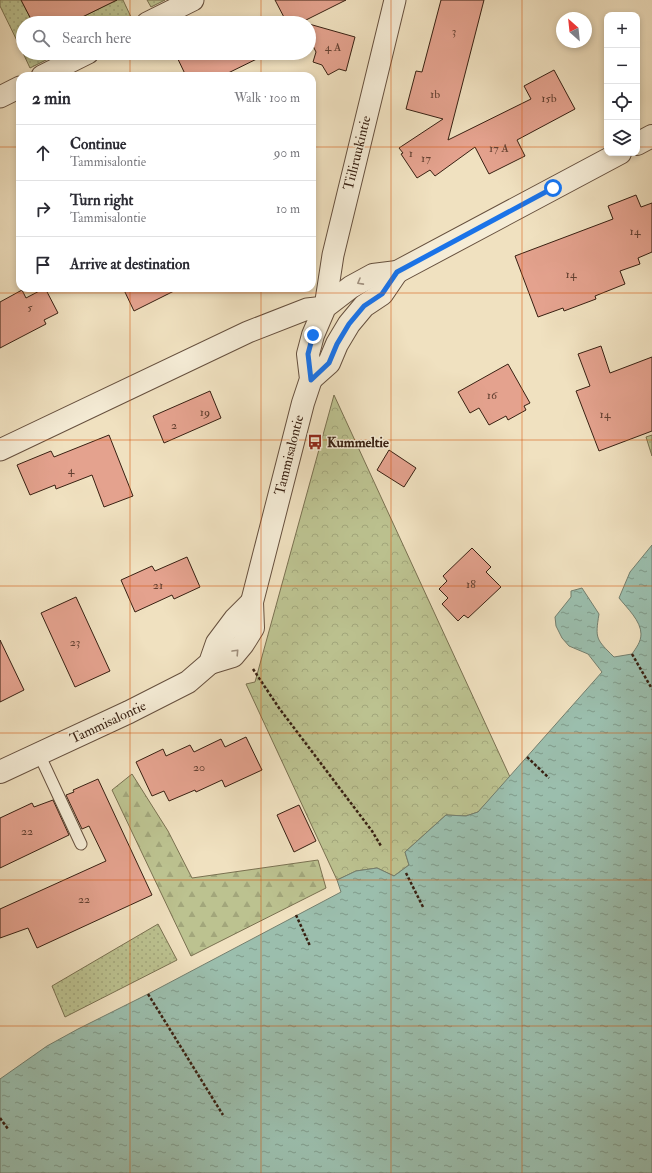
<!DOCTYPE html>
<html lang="en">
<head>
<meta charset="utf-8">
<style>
  body { margin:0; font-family:"IM FELL Double Pica",serif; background:#f2f2f3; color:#2b2b33 }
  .controls { position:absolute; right:12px; top:12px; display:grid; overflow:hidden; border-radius:8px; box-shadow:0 2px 6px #0003 }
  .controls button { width:36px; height:36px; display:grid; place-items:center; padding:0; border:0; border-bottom:1px solid #e1e1e2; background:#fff; color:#2b2b33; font:20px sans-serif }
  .compass { position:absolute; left:556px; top:12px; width:36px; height:36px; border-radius:50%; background:#fff; box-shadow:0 2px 6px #0003; rotate:333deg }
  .stop { position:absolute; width:12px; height:12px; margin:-9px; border:3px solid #1a73e8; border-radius:50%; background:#fff }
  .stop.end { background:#1a73e8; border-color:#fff; box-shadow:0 1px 4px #0008 }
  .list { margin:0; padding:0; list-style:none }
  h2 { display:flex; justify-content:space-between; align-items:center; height:52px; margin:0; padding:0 16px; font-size:17px }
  h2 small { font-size:13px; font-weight:400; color:#7c7c81 }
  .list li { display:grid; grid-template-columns:26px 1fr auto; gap:12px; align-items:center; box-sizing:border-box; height:56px; padding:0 16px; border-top:1px solid #e1e1e2 }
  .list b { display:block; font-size:15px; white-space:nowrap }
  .list p { margin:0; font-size:13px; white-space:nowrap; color:#7c7c81 }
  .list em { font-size:13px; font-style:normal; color:#7c7c81 }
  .icon { flex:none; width:22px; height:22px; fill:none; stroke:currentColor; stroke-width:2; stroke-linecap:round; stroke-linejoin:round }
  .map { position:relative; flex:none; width:652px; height:1173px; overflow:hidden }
  .search { position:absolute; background:#fff; box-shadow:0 2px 6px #0003; left:16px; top:16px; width:300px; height:44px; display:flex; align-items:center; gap:10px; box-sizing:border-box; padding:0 14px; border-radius:22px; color:#7c7c81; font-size:15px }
  .panel { position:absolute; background:#fff; box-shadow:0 2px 6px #0003; left:16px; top:72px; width:300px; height:220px; border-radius:12px }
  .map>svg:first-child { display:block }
  .grass { fill:url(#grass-dots); stroke:#7a7151 }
  .forest { fill:url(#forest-firs); stroke:#7a7151 }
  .park { fill:url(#park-crowns); stroke:#7a7151 }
  .water { fill:url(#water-ripples); stroke:#737f6f }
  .building { fill:#e4a28e; stroke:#382012 }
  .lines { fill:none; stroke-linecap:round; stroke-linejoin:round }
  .service-casing { stroke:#66503e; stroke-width:13 }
  .minor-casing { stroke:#66503e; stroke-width:23 }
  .tertiary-casing { stroke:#66503e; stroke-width:24 }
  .path { stroke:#382012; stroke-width:2.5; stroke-dasharray:3 2; stroke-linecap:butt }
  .service { stroke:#f5ecd6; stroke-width:11 }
  .minor { stroke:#f5ecd6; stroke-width:21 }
  .tertiary { stroke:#f5ecd6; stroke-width:22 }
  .oneway { stroke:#a0907e }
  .route { stroke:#1a73e8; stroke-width:5 }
  .grid { fill:none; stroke:#d6530d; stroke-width:1; stroke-opacity:0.55 }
  .labels { text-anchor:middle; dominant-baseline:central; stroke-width:3; stroke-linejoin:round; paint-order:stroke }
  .number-label { font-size:12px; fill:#634031 }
  .street-label { font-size:14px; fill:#382012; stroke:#f5ecd6 }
  .poi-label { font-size:14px; font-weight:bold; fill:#382012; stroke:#f5ecd6; text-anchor:start }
</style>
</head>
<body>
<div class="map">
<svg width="652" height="1173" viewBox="0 0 652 1173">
  <defs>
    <pattern id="grass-dots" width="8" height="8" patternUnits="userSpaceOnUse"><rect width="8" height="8" fill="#bcc290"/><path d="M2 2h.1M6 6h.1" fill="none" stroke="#a2a67b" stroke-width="1.8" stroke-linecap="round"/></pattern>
    <pattern id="forest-firs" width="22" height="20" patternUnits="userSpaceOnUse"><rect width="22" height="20" fill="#bcc290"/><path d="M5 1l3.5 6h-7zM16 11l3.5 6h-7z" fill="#a2a67b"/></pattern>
    <pattern id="park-crowns" width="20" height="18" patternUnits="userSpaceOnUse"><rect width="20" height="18" fill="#bcc290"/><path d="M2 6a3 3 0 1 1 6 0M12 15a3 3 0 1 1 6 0" fill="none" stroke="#a2a67b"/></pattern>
    <pattern id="water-ripples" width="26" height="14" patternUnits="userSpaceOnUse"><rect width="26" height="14" fill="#9bbead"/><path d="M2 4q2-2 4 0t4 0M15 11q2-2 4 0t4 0" fill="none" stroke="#7f9a8b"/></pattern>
  </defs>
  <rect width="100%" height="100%" fill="#f0e1c0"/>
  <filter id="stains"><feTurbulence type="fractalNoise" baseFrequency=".005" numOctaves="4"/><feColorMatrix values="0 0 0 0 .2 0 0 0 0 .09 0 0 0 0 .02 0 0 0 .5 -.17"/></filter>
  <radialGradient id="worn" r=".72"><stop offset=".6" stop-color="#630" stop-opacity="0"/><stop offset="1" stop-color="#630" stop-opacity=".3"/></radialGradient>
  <!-- grass -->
  <g class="grass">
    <path d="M0,0H21L33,23H23V53L0,6Z"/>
    <path d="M117,0H123L131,17L119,23H70Z"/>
    <path d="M147,0H165L151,7Z"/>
    <path d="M23,53H60L30,68Z"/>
    <path d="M652,435V456L646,437Z"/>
    <path d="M158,924L177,960L65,1017L52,986Z"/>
  </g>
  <!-- forest -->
  <path class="forest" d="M132,774L168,831L192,878L318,860L326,888L191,956L112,790Z"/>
  <!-- park -->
  <path class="park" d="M334,395L510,777L478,812L466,816L446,815L405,852L409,865L394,876L377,868L356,871L337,880L246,684L255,682Z"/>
  <!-- water -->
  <path class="water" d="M652,545V1173H0V1079L47,1046L78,1029L148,994L341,892L337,880L356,871L377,868L394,876L409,865L405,852L446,815L466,816L478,812L602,672L588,654L569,646L562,638L556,626L555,617L571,597V591L582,588L599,614C595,639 596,639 614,657L632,654C636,648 641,642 641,634C641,621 627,608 619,598L630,572Z"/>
  <!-- building -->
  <g class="building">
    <path d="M21,0H117L70,23H33Z"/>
    <path d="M275,0H346L302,22L305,23H287Z"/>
    <path d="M441,0H484L448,140L531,99L524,86L554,70L575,109L517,140L525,156L489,174L475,147L435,176L430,170L417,178L401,154L403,153L399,148L443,119L406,109L416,71L422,72Z"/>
    <path d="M309,24L355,37L346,71L339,69L328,75L322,65L313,62L316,52L309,38Z"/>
    <path d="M175,53H269L222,76H186Z"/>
    <path d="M636,195L641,207L652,203V252L638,258L640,264L620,271L625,284L595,296L596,299L564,311L563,308L538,317L515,256L613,219L608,206Z"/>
    <path d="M45,288L58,313L44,320L46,324L0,348V302L22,290L26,298Z"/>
    <path d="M123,288H180L134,311Z"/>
    <path d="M601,346L610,373L652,357V431L599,451L576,391L590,386L578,354Z"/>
    <path d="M508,364L530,403L524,406L526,410L508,420L506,416L489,425L479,408L470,413L458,392Z"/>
    <path d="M210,391L221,418L164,443L153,416Z"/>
    <path d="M109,435L133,496L104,507L92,475L56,489L55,485L30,495L17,465L51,451L54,457Z"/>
    <path d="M389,450L416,468L404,487L377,470Z"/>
    <path d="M472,548L491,567L486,572L501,587L468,618L464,615L458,621L442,604L448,598L439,589L447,581L443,576Z"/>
    <path d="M187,557L200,587L174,599L172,595L135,612L121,580L152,566L155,571Z"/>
    <path d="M76,597L110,671L75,687L41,613Z"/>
    <path d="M0,640L24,690L0,702Z"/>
    <path d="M246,737L262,770L225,787L222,780L196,792L195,790L169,801L164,791L152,796L136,762L163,749L166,756L190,745L194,752L221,739L225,747Z"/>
    <path d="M98,779L152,895L37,948L28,928L0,938V909L106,861L89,826L82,829L66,795L74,792L73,790Z"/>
    <path d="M53,800L69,835L0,868V818L32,803L34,807Z"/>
    <path d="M299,805L316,841L294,852L277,815Z"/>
  </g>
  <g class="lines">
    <!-- service casing -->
    <g class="service-casing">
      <path id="service" d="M39,754L81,844"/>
    </g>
    <!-- minor casing -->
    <g class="minor-casing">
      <g id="minor">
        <path d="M147,23L193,0"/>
        <path d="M42,76L88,53"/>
        <path d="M0,97L20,87"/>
        <path d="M325,307L333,255L395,0"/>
        <path d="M0,450L248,332L307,309L325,307"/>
      </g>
    </g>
    <!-- tertiary casing -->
    <g class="tertiary-casing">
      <g id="tertiary">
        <path d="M637,144L652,136"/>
        <path d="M311,379L329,363L337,344L349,324L364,306L382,294L397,272"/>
        <path d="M210,663L233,656L243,644L253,628L252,602L303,403L311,379L308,354L313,335L325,307L351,287L373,275L397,272L620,153"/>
        <path d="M0,772L129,712L188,682L210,663L217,643L235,619L252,602"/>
      </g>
    </g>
    <!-- path -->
    <g class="path">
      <path d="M632,654L652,689"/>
      <path d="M253,669L279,708L372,831L381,846"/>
      <path d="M527,757L549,778"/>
      <path d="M406,873L423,907"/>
      <path d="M296,915L310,946"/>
      <path d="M148,994L223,1115"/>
      <path d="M0,1118L8,1129"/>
    </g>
    <!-- service -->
    <use href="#service" class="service"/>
    <!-- minor -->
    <use href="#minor" class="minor"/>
    <!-- tertiary -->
    <use href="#tertiary" class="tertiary"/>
  </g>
  <!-- one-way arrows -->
  <defs><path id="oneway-chevron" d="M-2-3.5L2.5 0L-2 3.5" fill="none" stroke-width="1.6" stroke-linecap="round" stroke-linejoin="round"/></defs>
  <g class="oneway">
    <use href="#oneway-chevron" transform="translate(360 282) rotate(151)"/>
    <use href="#oneway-chevron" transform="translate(236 652) rotate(-47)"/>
  </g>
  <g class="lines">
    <!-- route -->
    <path class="route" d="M313,335L308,354L311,380L329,363L337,344L349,324L364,306L382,294L397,272L553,188"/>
  </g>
  <!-- grid -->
  <path class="grid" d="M130,0V23M261,0V23M391,0V1173M522,0V1173M130,53V76M261,53V76M0,147H20M312,147H607M637,147H652M130,288V1173M261,288V1173M0,293H652M0,440H652M0,586H652M0,733H652M0,880H652M0,1026H652"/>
  <!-- icons -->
  <defs>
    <g id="bus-bare" transform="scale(1.2)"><path d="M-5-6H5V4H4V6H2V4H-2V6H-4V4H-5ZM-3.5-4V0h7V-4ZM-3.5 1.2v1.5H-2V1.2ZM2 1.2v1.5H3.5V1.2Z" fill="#8f2418" stroke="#f5ecd6" stroke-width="2.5" paint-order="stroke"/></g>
  </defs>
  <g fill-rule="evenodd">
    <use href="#bus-bare" x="315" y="442"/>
  </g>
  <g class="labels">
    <!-- number labels -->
    <g class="number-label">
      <text x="454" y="31">3</text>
      <text x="333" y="47">4 A</text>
      <text x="435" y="94">1b</text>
      <text x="549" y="98">15b</text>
      <text x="499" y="148">17 A</text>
      <text x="411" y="153">1</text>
      <text x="426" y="158">17</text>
      <text x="635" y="231">14</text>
      <text x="571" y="274">14</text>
      <text x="30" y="307">5</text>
      <text x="492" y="395">16</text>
      <text x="205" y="412">19</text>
      <text x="605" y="414">14</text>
      <text x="174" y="425">2</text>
      <text x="71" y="470">4</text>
      <text x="471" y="584">18</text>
      <text x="158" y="585">21</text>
      <text x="75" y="642">23</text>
      <text x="199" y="767">20</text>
      <text x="27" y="831">22</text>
      <text x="84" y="899">22</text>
    </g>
    <!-- street labels -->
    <g class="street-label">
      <text transform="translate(357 153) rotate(-76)">Tiiliruukintie</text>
      <text transform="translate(289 455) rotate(-76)">Tammisalontie</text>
      <text transform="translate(108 722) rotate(-25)">Tammisalontie</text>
    </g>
    <!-- poi labels -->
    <g class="poi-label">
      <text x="327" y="442">Kummeltie</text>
    </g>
  </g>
  <rect width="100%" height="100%" filter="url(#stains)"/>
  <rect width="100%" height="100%" fill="url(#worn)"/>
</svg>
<div class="controls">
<button>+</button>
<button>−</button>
<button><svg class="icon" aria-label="locate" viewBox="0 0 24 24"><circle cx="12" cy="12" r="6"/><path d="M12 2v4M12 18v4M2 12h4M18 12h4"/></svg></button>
<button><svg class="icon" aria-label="layers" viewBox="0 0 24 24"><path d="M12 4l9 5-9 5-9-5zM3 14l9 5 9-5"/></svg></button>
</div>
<svg class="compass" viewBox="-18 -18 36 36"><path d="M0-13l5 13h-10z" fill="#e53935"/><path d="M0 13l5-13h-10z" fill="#7c7c81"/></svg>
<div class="stop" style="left:553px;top:188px"></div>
<div class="stop end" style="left:313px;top:335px"></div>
<div class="search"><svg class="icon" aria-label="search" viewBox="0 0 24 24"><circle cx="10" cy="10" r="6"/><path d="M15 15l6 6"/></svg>Search here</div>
<section class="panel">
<h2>2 min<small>Walk · 100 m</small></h2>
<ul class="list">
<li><svg class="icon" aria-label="ahead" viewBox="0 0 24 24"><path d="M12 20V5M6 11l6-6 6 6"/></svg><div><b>Continue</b><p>Tammisalontie</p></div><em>90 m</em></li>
<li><svg class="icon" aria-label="right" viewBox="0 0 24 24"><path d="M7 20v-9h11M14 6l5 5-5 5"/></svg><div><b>Turn right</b><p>Tammisalontie</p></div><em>10 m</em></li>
<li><svg class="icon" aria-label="arrive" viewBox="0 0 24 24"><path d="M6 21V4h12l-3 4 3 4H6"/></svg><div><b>Arrive at destination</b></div></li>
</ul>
</section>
</div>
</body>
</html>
